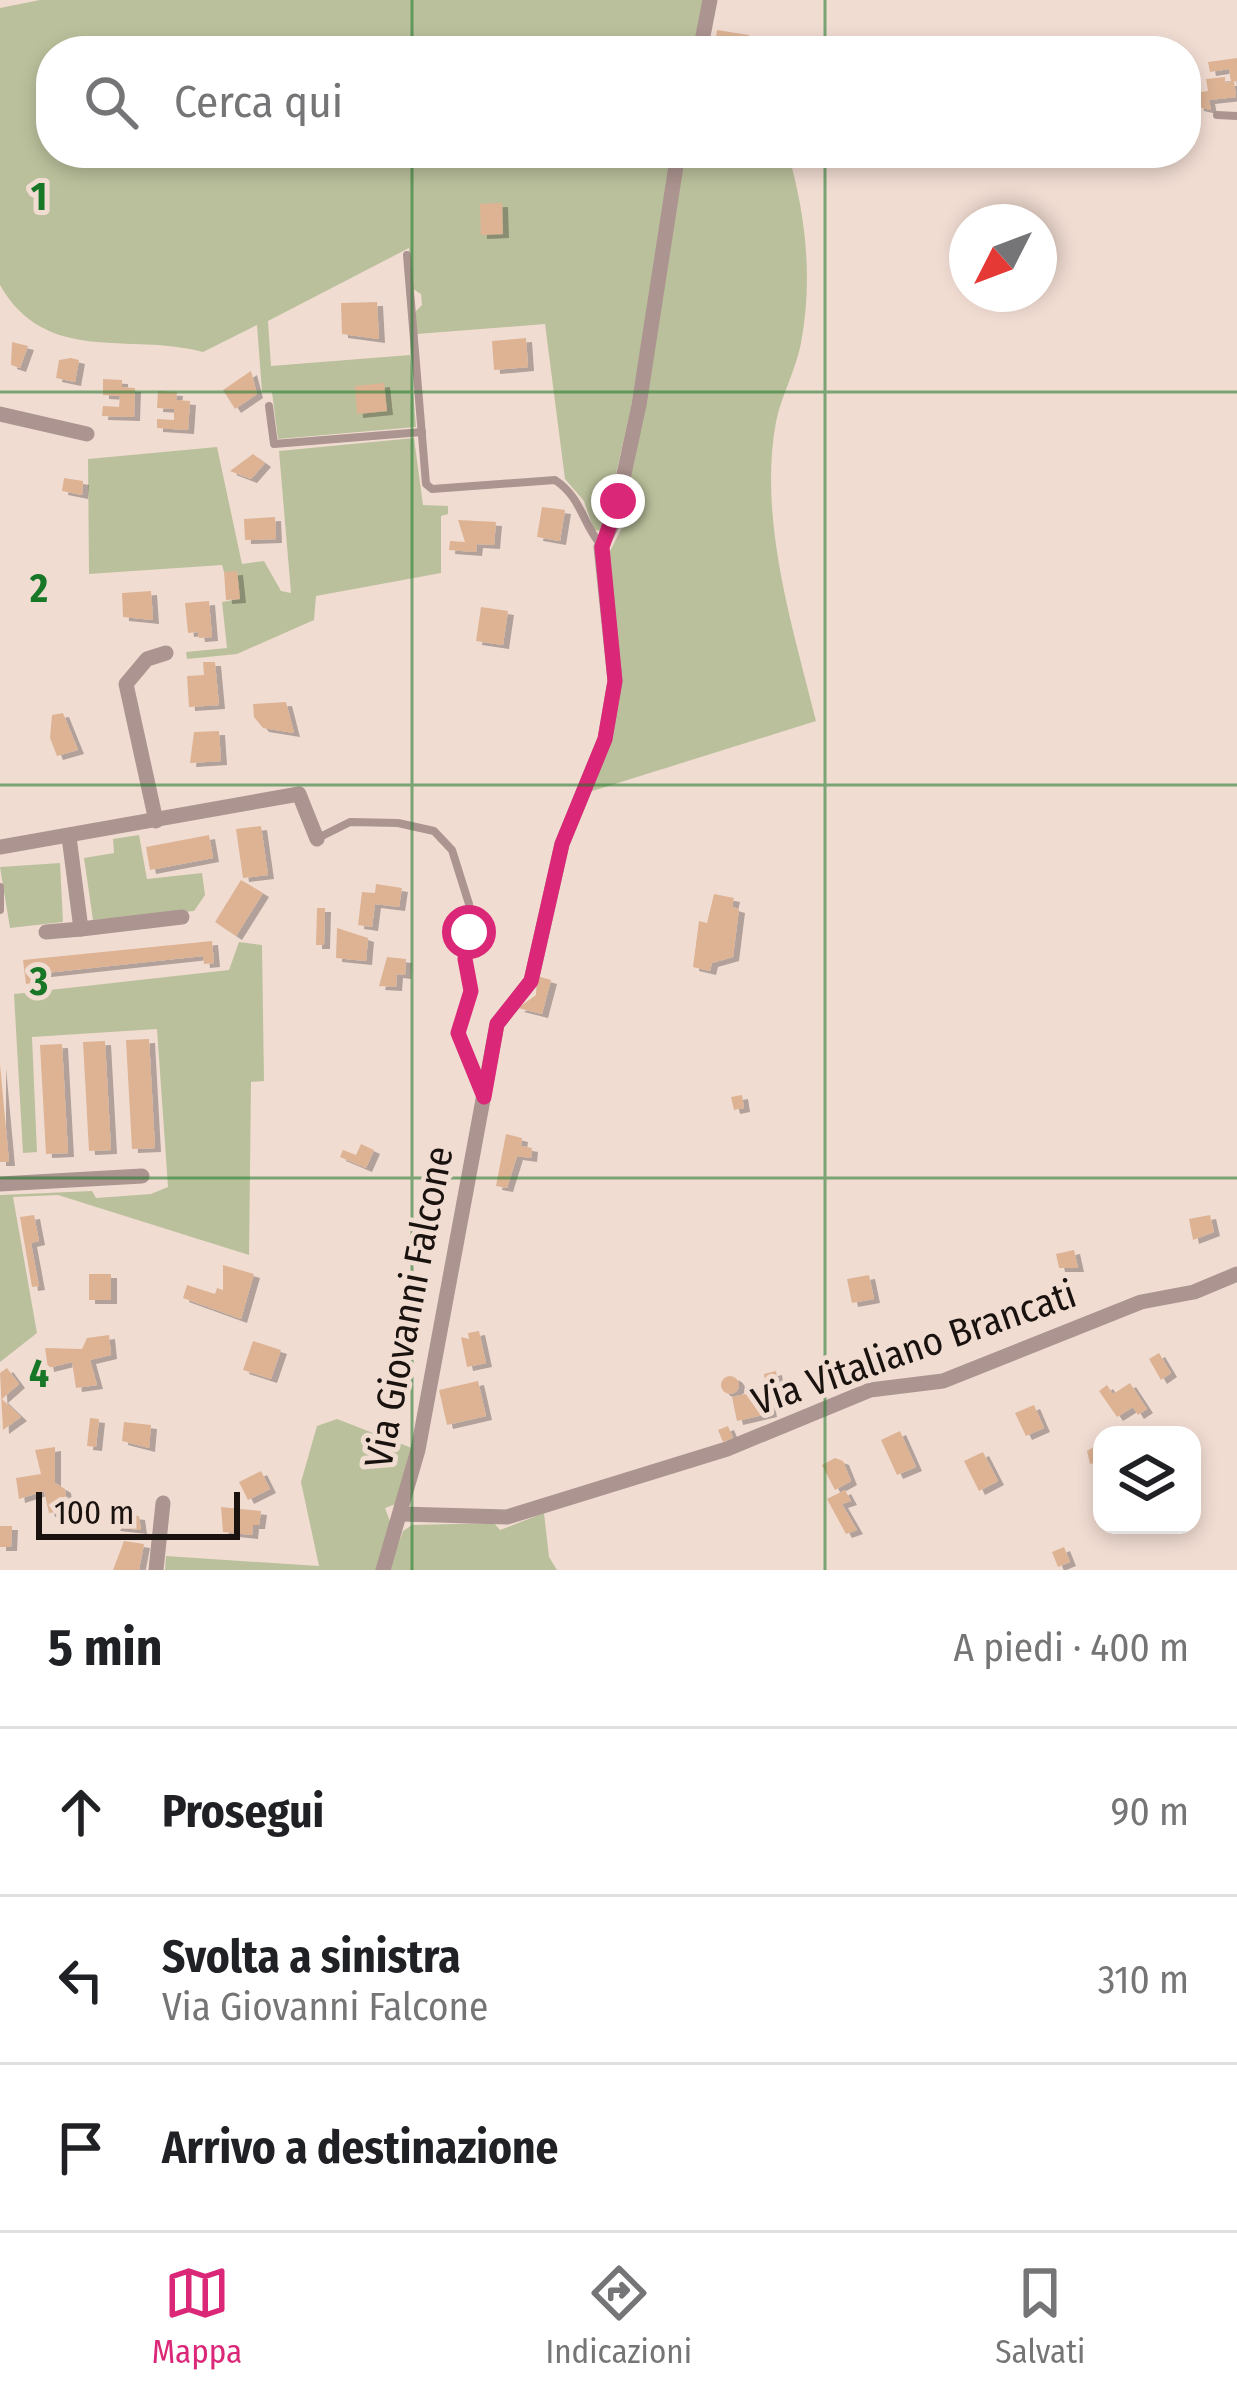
<!DOCTYPE html>
<html lang="it">
<head>
<meta charset="utf-8">
<style>
  body { margin:0; font-family:"Fira Sans Condensed",sans-serif; background:#f2f2f2; color:#202124 }
  .controls { position:absolute; right:36px; bottom:36px; display:grid; overflow:hidden; border-radius:24px; box-shadow:0 6px 18px #0003 }
  .controls button { width:108px; height:108px; display:grid; place-items:center; padding:0; border:0; border-bottom:3px solid #e0e0e0; background:#fff; color:#202124; font:60px sans-serif }
  .compass { position:absolute; left:949px; top:204px; width:108px; height:108px; border-radius:50%; background:#fff; box-shadow:0 6px 18px #0003; rotate:228deg }
  .scale { position:absolute; left:36px; bottom:30px; width:204px; box-sizing:border-box; padding-left:12px; border:6px solid #19120e; border-top:0; font-size:33px; line-height:42px; white-space:nowrap; color:#19120e; -webkit-text-stroke:9px #f1dcd2; paint-order:stroke }
  .stop { position:absolute; width:36px; height:36px; margin:-27px; border:9px solid #db2777; border-radius:50%; background:#fff }
  .stop.end { background:#db2777; border-color:#fff; box-shadow:0 3px 12px #0008 }
  .list { margin:0; padding:0; list-style:none }
  h2 { display:flex; justify-content:space-between; align-items:center; height:156px; margin:0; padding:0 48px; font-size:51px }
  h2 small { font-size:39px; font-weight:400; color:#757577 }
  .list li { display:grid; grid-template-columns:78px 1fr auto; gap:36px; align-items:center; box-sizing:border-box; height:168px; padding:0 48px; border-top:3px solid #e0e0e0 }
  .list b { display:block; font-size:45px; white-space:nowrap }
  .list p { margin:0; font-size:39px; white-space:nowrap; color:#757577 }
  .list em { font-size:39px; font-style:normal; color:#757577 }
  .icon { flex:none; width:66px; height:66px; fill:none; stroke:currentColor; stroke-width:2; stroke-linecap:round; stroke-linejoin:round }
  .map { position:relative; flex:none; width:1237px; height:1570px; overflow:hidden }
  .search { position:absolute; background:#fff; box-shadow:0 6px 18px #0003; left:36px; right:36px; top:36px; height:132px; display:flex; align-items:center; gap:30px; box-sizing:border-box; padding:0 42px; border-radius:48px; color:#757577; font-size:45px }
  .sheet { height:660px; background:#fff }
  nav { display:flex; justify-content:space-around; align-items:center; box-sizing:border-box; height:168px; border-top:3px solid #e0e0e0; background:#fff; font-size:33px; color:#757577 }
  nav a { display:grid; justify-items:center; gap:6px }
  nav .on { color:#db2777 }
  .map>svg:first-child { display:block }
  .green { fill:#bbc09c }
  .building { fill:#ddb394; filter:url(#shadow) }
  .lines { fill:none; stroke-linecap:round; stroke-linejoin:round }
  .service { stroke:#ac9490; stroke-width:8 }
  .minor { stroke:#ac9490; stroke-width:15 }
  .route { stroke:#db2777; stroke-width:15 }
  .grid { fill:none; stroke:#177727; stroke-width:3; stroke-opacity:0.55 }
  .labels { text-anchor:middle; dominant-baseline:central; stroke-width:10; stroke-linejoin:round; paint-order:stroke }
  .street-label { font-size:39px; fill:#19120e; stroke:#f1dcd2 }
  .grid-label { font-size:39px; text-anchor:middle; font-weight:bold; fill:#177727; stroke:#f1dcd2; stroke-width:10; stroke-linejoin:round; paint-order:stroke }
</style>
</head>
<body>
<div class="map">
<svg width="1237" height="1570" viewBox="0 0 1237 1570">
  <defs>
    <filter id="shadow"><feDropShadow dx="6" dy="4" stdDeviation="0" flood-color="#0004"/></filter>
  </defs>
  <rect width="100%" height="100%" fill="#f1dcd2"/>
  <!-- green -->
  <g class="green">
    <path d="M40,0H707L694,51H51V153H673L631,408L603,531L594,530L584,501L565,479L545,324L417,334L415,312L422,305L421,294L413,289L409,248L268,321L271,366L410,355L416,427L278,439L272,392H262L257,325L203,352C129,332 46,366 0,285V8Z"/>
    <path d="M682,153H788C806,216 813,279 801,343C796,370 781,396 776,422C758,519 793,628 816,721L586,793L612,733L608,555L634,504L624,495Z"/>
    <path d="M414,438L423,505L448,506V514L441,516V573L316,596L314,620L237,654L187,659L186,652L227,648L222,602L239,599L237,572H224L222,565L89,574L88,459L217,447L242,564L264,561L281,591L291,593L279,451Z"/>
    <path d="M139,835L147,879L202,873L205,895L194,911L93,920L84,858L114,853L113,839Z"/>
    <path d="M60,863L63,922L10,928L0,867Z"/>
    <path d="M239,942L262,945L264,1081L251,1082L249,1255L58,1195L13,1197L37,1333L0,1362V1195L92,1191L96,1198L151,1194L168,1187L157,1029L32,1037L37,1152L23,1153L14,994L229,970Z"/>
    <path d="M337,1419L412,1448L396,1504L385,1508L391,1524L377,1570H165L166,1556L319,1566L301,1482L317,1426Z"/>
    <path d="M544,1513L549,1557L557,1570H389L403,1531L412,1525L494,1523L500,1530Z"/>
  </g>
  <!-- building -->
  <g class="building">
    <path d="M717,30L749,35L747,48L715,43Z"/>
    <path d="M1237,58V81L1231,82L1229,69L1210,72L1208,62Z"/>
    <path d="M1225,77V83L1234,81L1236,97L1209,100L1211,110L1198,107L1195,93L1208,91L1206,79Z"/>
    <path d="M502,203L503,234L481,235L480,204Z"/>
    <path d="M377,302L379,339L342,334L341,303Z"/>
    <path d="M526,338L528,367L494,370L492,341Z"/>
    <path d="M12,342L28,346L20,368L11,365Z"/>
    <path d="M71,358L79,360L75,382L56,378L59,360Z"/>
    <path d="M251,371L257,394L235,409L223,390Z"/>
    <path d="M103,379L122,380V387L135,388L134,417L102,416L103,406L119,407L120,396L103,395Z"/>
    <path d="M384,383L387,411L357,414L355,386Z"/>
    <path d="M158,391L177,392L176,400L190,401L188,430L157,428V419L174,420V409L157,408Z"/>
    <path d="M253,454L265,463L251,479L230,471Z"/>
    <path d="M64,478L83,481L82,495L62,491Z"/>
    <path d="M542,507L565,510L560,541L537,537Z"/>
    <path d="M275,517L276,539L245,540L244,519Z"/>
    <path d="M458,520L496,522L494,545L477,544L476,552L449,550L450,541L465,542Z"/>
    <path d="M237,571L240,599L226,600L224,572Z"/>
    <path d="M151,591L153,620L123,617L122,593Z"/>
    <path d="M209,601L212,637L199,638L198,632L188,633L185,603Z"/>
    <path d="M481,607L508,611L503,645L476,641Z"/>
    <path d="M203,662H215L219,705L189,707L187,676L204,675Z"/>
    <path d="M286,702L294,733L263,728L254,717L253,704Z"/>
    <path d="M63,713L78,750L57,756L50,738L52,715Z"/>
    <path d="M219,731L221,761L190,763L194,732Z"/>
    <path d="M261,826L268,875L243,878L236,829Z"/>
    <path d="M209,835L213,858L150,870L146,847Z"/>
    <path d="M241,880L263,893L236,936L215,922Z"/>
    <path d="M376,884L402,888L399,907L375,904L372,927L358,925L362,892L375,893Z"/>
    <path d="M714,894L734,898L732,907L739,909L733,957L712,963L710,971L693,967L699,921L707,923Z"/>
    <path d="M317,908H325L324,945H316Z"/>
    <path d="M337,928L368,938L366,961L336,958Z"/>
    <path d="M212,941L214,963L204,964L203,956L36,974L37,982L26,984L23,960Z"/>
    <path d="M387,957L406,959L405,975L397,974L396,987L379,986Z"/>
    <path d="M537,976L551,980L542,1014L518,1008L536,995Z"/>
    <path d="M149,1039L155,1148L132,1149L126,1040Z"/>
    <path d="M105,1041L111,1150L89,1151L83,1042Z"/>
    <path d="M62,1044L68,1153L46,1154L40,1045Z"/>
    <path d="M0,1064L9,1162H0Z"/>
    <path d="M742,1095L744,1108L734,1110L731,1097Z"/>
    <path d="M506,1134L522,1138L521,1146L532,1148L531,1158L517,1156L507,1188L496,1186Z"/>
    <path d="M361,1144L374,1150L366,1168L340,1157L343,1150L356,1155Z"/>
    <path d="M34,1215L39,1241L31,1243L39,1286L32,1287L20,1217Z"/>
    <path d="M1210,1215L1214,1232L1193,1240L1189,1219Z"/>
    <path d="M1074,1250L1078,1268H1059L1056,1254Z"/>
    <path d="M223,1265L254,1274L241,1319L183,1298L187,1285L215,1294L217,1288L223,1290Z"/>
    <rect x="89" y="1274" width="22" height="26"/>
    <path d="M869,1275L874,1299L852,1303L847,1279Z"/>
    <path d="M479,1331L486,1363L467,1367L461,1337L469,1339L468,1333Z"/>
    <path d="M109,1335L111,1355L90,1360L97,1385L76,1388L72,1362L48,1368L45,1348L82,1349L87,1338Z"/>
    <path d="M253,1341L281,1350L271,1379L243,1370Z"/>
    <path d="M1159,1353L1171,1373L1161,1380L1149,1359Z"/>
    <path d="M7,1368L19,1384L2,1399L21,1417L3,1430L0,1373Z"/>
    <path d="M776,1371L778,1384L766,1386L764,1374Z"/>
    <circle cx="730" cy="1385" r="9"/>
    <path d="M478,1381L486,1416L447,1425L439,1390Z"/>
    <path d="M1130,1383L1147,1409L1138,1415L1133,1407L1117,1417L1099,1391L1107,1385L1113,1394Z"/>
    <path d="M754,1392L756,1400L768,1397L771,1413L737,1421L732,1397Z"/>
    <path d="M1034,1405L1044,1428L1026,1436L1015,1413Z"/>
    <path d="M90,1418L99,1419L96,1447L87,1446Z"/>
    <path d="M124,1422L151,1425L149,1448L122,1441Z"/>
    <path d="M728,1426L733,1438L723,1442L718,1430Z"/>
    <path d="M900,1431L916,1467L897,1475L881,1440Z"/>
    <path d="M1102,1442V1461L1090,1464L1087,1451Z"/>
    <path d="M55,1447V1483L65,1489L68,1510L49,1513L44,1491L19,1499L16,1478L41,1474L35,1450Z"/>
    <path d="M983,1452L998,1481L979,1491L964,1461Z"/>
    <path d="M835,1458L843,1461L851,1481L835,1490L822,1465Z"/>
    <path d="M261,1471L270,1489L248,1500L239,1482Z"/>
    <path d="M845,1490L851,1501L842,1504L857,1530L846,1534L827,1499Z"/>
    <path d="M221,1507L261,1511L259,1525H253L252,1535L223,1532Z"/>
    <path d="M121,1514L139,1516L141,1530L114,1527Z"/>
    <path d="M0,1526H12L11,1547H0Z"/>
    <path d="M124,1541L144,1544L139,1570H113Z"/>
    <path d="M1064,1547L1070,1562L1058,1567L1052,1552Z"/>
  </g>
  <g class="lines">
    <!-- service -->
    <g class="service">
      <path d="M1217,115L1237,116"/>
      <path d="M407,255L426,484L432,489L555,480C582,498 582,523 601,545"/>
      <path d="M269,406L274,444L422,432"/>
      <path d="M318,838L350,822L398,823L434,831L452,850L469,904L465,959L472,978L458,1033L480,1090"/>
      <path d="M0,887V910"/>
    </g>
    <!-- minor -->
    <g class="minor">
      <path d="M700,51L710,0"/>
      <path d="M0,414L87,434"/>
      <path d="M156,821L126,684L147,659L166,653"/>
      <path d="M69,837L81,929L182,917"/>
      <path d="M0,847L299,794L317,839"/>
      <path d="M46,932L81,929"/>
      <path d="M0,1184L142,1176"/>
      <path d="M401,1514L507,1517L727,1449L870,1390L943,1381L1141,1302L1194,1292L1237,1274"/>
      <path d="M156,1570L163,1503"/>
      <path d="M383,1570L418,1450L497,1024L531,981L562,844L605,739L615,681L601,547L614,520L639,405L678,153"/>
    </g>
  </g>
  <g class="lines">
    <!-- route -->
    <path class="route" d="M469,932L465,959L471,991L458,1033L484,1097L497,1024L531,981L562,844L605,739L615,681L602,547L618,501"/>
  </g>
  <!-- grid -->
  <path class="grid" d="M412,0V51M825,0V51M412,153V1570M825,153V1570M0,392H1237M0,785H1237M0,1178H1237"/>
  <g class="labels">
    <!-- street labels -->
    <g class="street-label">
      <text transform="translate(409 1307) rotate(-79)">Via Giovanni Falcone</text>
      <text transform="translate(914 1348) rotate(-19)">Via Vitaliano Brancati</text>
    </g>
  </g>
  <g class="grid-label">
    <text x="39" y="210">1</text>
    <text x="39" y="602">2</text>
    <text x="39" y="995">3</text>
    <text x="39" y="1387">4</text>
  </g>
</svg>
<div class="controls">
<button><svg class="icon" aria-label="layers" viewBox="0 0 24 24"><path d="M12 4l9 5-9 5-9-5zM3 14l9 5 9-5"/></svg></button>
</div>
<svg class="compass" viewBox="-18 -18 36 36"><path d="M0-13l5 13h-10z" fill="#e53935"/><path d="M0 13l5-13h-10z" fill="#757577"/></svg>
<div class="scale">100 m</div>
<div class="stop" style="left:469px;top:932px"></div>
<div class="stop end" style="left:618px;top:501px"></div>
<div class="search"><svg class="icon" aria-label="search" viewBox="0 0 24 24"><circle cx="10" cy="10" r="6"/><path d="M15 15l6 6"/></svg>Cerca qui</div>
</div>
<section class="sheet">
<h2>5 min<small>A piedi · 400 m</small></h2>
<ul class="list">
<li><svg class="icon" aria-label="ahead" viewBox="0 0 24 24"><path d="M12 20V5M6 11l6-6 6 6"/></svg><div><b>Prosegui</b></div><em>90 m</em></li>
<li><svg class="icon" aria-label="left" viewBox="0 0 24 24"><path d="M17 20v-9H6M10 6l-5 5 5 5"/></svg><div><b>Svolta a sinistra</b><p>Via Giovanni Falcone</p></div><em>310 m</em></li>
<li><svg class="icon" aria-label="arrive" viewBox="0 0 24 24"><path d="M6 21V4h12l-3 4 3 4H6"/></svg><div><b>Arrivo a destinazione</b></div></li>
</ul>
</section>
<nav>
<a class="on"><svg class="icon" aria-label="map" viewBox="0 0 24 24"><path d="M3 6l6-2 6 2 6-2v14l-6 2-6-2-6 2zM9 4v14M15 6v14"/></svg>Mappa</a>
<a><svg class="icon" aria-label="directions" viewBox="0 0 24 24"><path d="M12 3l9 9-9 9-9-9zM9 14v-3h6M13 9l2 2-2 2"/></svg>Indicazioni</a>
<a><svg class="icon" aria-label="saved" viewBox="0 0 24 24"><path d="M7 4h10v16l-5-4-5 4z"/></svg>Salvati</a>
</nav>
</body>
</html>
